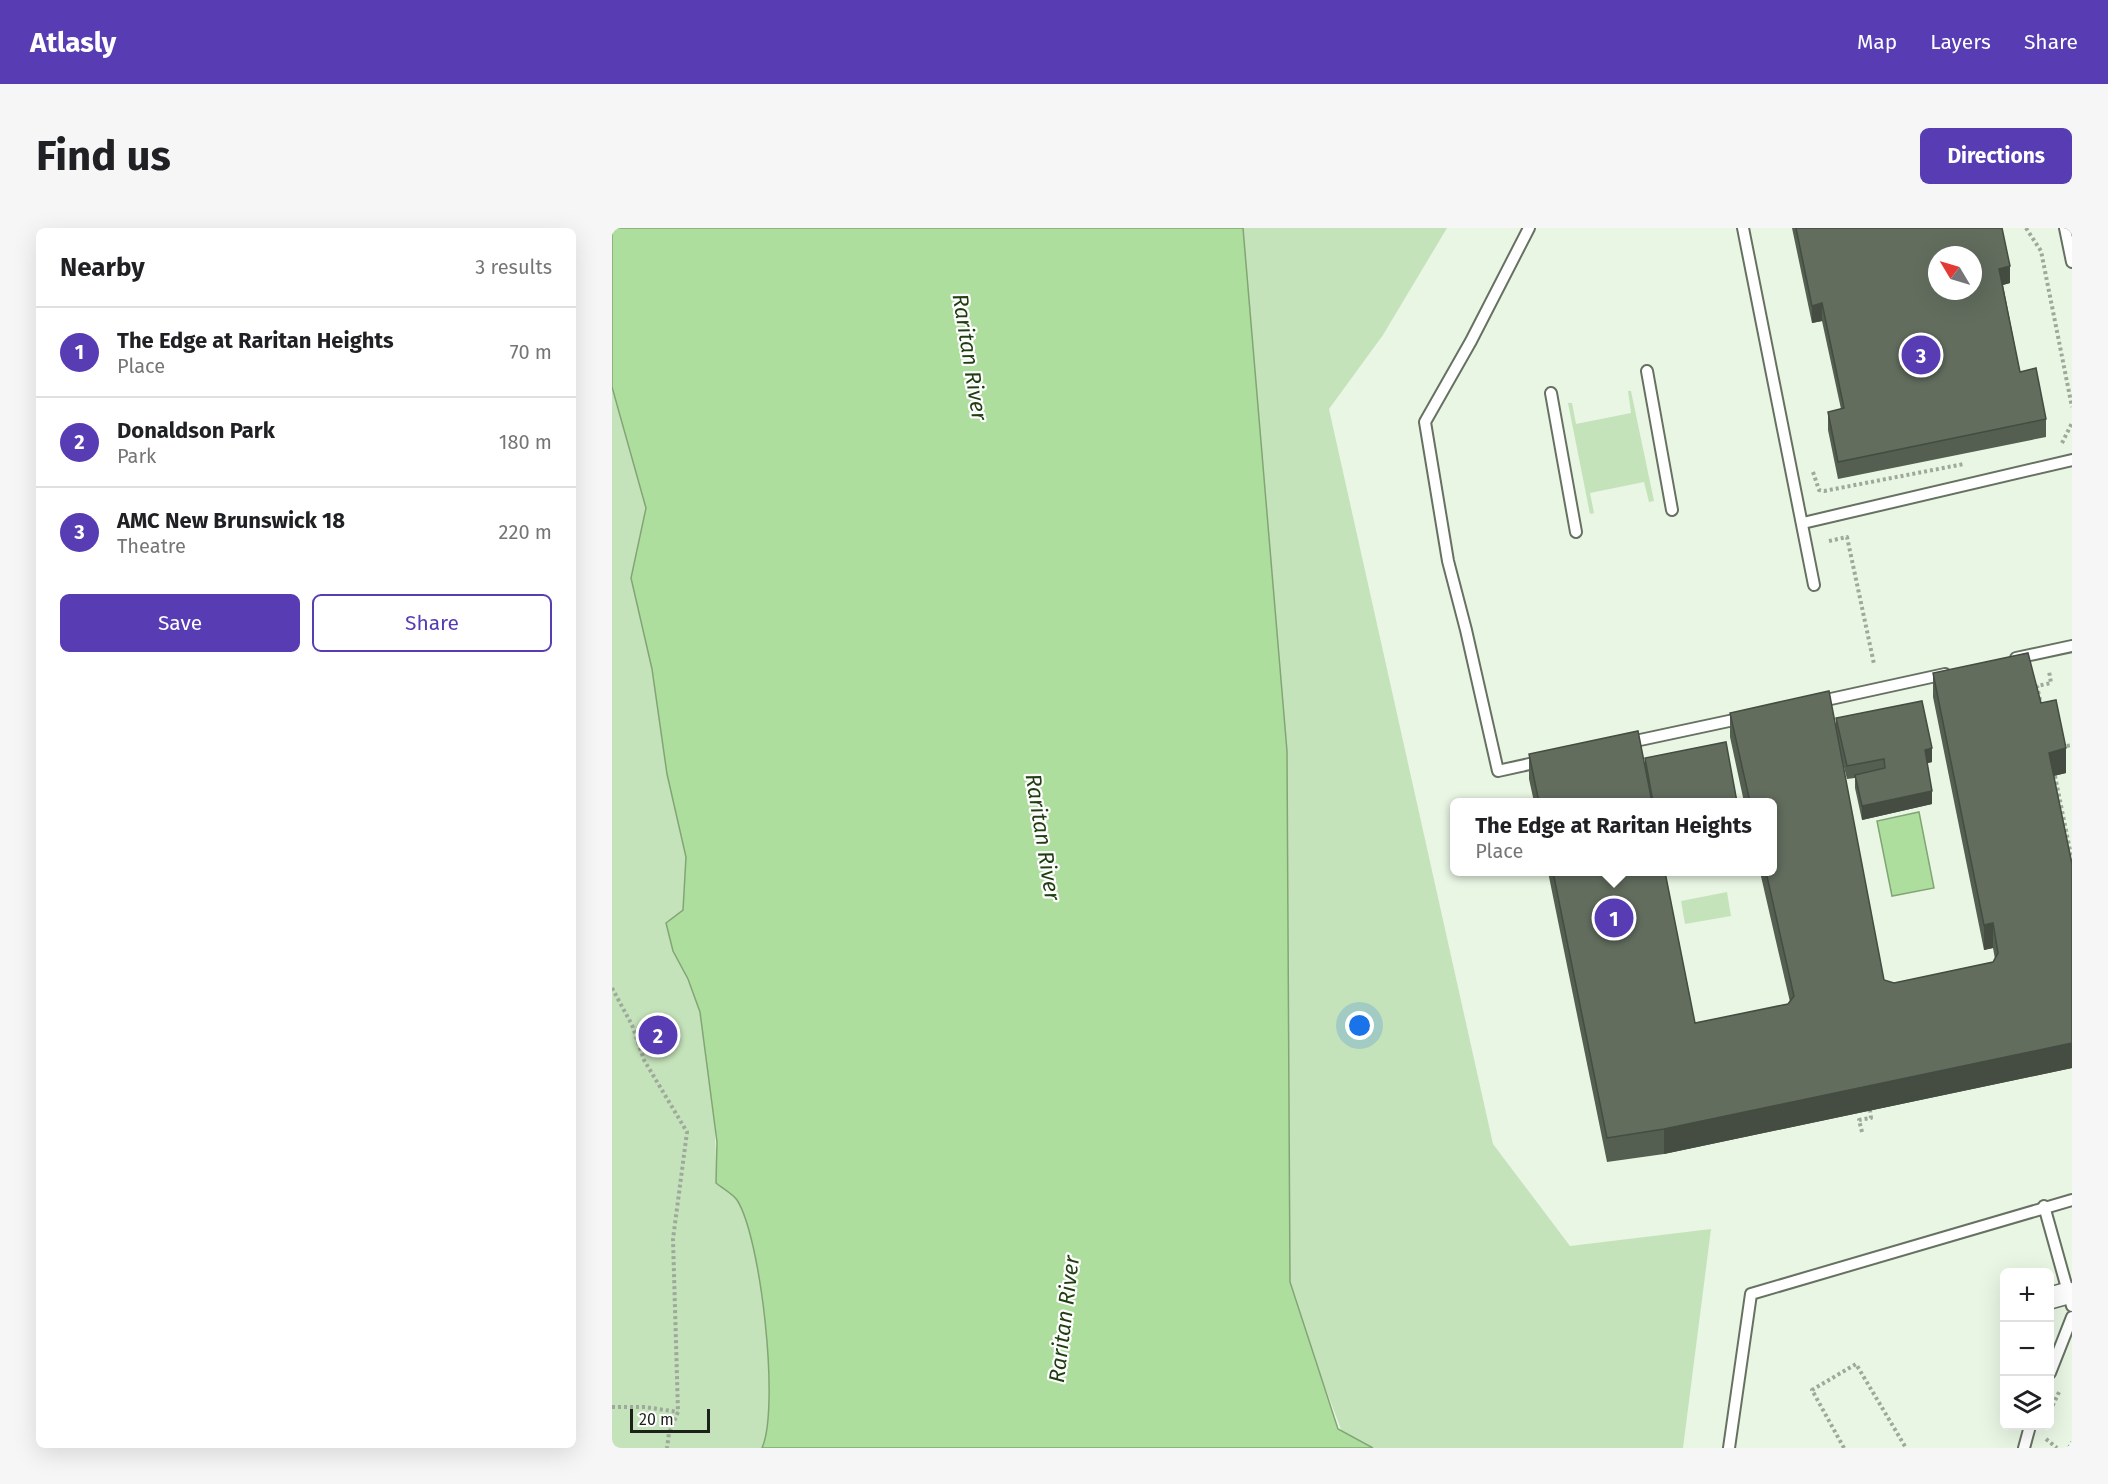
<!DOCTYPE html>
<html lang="en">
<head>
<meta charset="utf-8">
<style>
  body { margin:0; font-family:"Fira Sans",sans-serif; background:#f6f6f6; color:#202124 }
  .controls { position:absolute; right:18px; bottom:18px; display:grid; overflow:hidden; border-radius:9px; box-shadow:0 6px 24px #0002 }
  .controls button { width:54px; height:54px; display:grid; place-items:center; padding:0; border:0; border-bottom:2px solid #e0e0e0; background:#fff; color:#202124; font:30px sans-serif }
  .compass { position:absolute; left:1316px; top:18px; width:54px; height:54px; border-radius:50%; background:#fff; box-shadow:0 6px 24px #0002; rotate:308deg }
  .scale { position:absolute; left:18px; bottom:15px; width:80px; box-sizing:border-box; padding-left:6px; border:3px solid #1c211a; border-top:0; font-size:16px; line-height:21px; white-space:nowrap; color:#1c211a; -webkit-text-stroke:4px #fff; paint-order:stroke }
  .you { position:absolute; left:748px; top:798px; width:21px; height:21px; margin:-15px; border:4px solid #fff; border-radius:50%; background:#1a73e8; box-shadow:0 0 0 9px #1a73e833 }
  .badge { display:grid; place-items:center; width:39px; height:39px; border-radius:50%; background:#573cb4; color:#fff; font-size:20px; font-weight:700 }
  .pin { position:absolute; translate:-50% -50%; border:3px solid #fff; box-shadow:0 2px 6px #0006 }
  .popup { position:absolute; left:838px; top:570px; width:327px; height:78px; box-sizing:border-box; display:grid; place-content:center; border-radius:9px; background:#fff; filter:drop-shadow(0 2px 4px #0005); font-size:20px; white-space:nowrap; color:#757577 }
  .popup b { font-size:22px; color:#202124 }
  .popup::after { content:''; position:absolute; left:50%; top:100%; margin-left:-12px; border:12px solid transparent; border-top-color:#fff }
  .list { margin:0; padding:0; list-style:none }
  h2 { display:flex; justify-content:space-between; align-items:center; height:78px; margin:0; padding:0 24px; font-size:26px }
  h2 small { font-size:20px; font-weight:400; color:#757577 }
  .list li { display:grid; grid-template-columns:39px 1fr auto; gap:18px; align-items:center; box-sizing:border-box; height:90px; padding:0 24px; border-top:2px solid #e0e0e0 }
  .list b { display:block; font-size:22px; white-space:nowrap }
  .list p { margin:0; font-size:20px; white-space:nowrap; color:#757577 }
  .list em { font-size:20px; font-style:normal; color:#757577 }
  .actions { display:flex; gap:12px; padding:18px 24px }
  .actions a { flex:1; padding:14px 0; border:2px solid #573cb4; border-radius:9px; text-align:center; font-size:21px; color:#573cb4 }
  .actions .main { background:#573cb4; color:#fff }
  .icon { flex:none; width:33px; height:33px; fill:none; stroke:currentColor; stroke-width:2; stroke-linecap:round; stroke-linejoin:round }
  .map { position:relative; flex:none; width:1460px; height:1220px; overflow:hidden; border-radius:9px }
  header { display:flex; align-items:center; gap:36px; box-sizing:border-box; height:84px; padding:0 30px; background:#573cb4; color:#fff }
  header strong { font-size:28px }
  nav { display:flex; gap:33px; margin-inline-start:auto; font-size:21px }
  .intro { display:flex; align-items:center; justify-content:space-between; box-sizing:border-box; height:144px; padding:0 36px }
  h1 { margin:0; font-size:42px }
  .button { padding:15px 27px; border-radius:9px; background:#573cb4; color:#fff; font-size:21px; font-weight:700 }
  main { display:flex; gap:36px; padding:0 36px }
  aside { flex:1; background:#fff; border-radius:9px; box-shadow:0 6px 24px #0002 }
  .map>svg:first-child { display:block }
  .green { fill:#c5e3bb }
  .water { fill:#aede9d; stroke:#82a576; stroke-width:1.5 }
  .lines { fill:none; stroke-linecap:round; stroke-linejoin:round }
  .service-casing { stroke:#667162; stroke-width:14 }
  .minor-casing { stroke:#667162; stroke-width:24 }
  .path { stroke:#9fa99b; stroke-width:4; stroke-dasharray:3 3; stroke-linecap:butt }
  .service { stroke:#fff; stroke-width:10 }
  .minor { stroke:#fff; stroke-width:21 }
  .wall { fill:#545e51 }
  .shaded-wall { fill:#454c42 }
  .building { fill:#626d5e; stroke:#454c42; stroke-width:1.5; fill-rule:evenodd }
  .labels { text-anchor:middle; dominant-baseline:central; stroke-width:4.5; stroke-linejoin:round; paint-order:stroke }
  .water-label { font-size:22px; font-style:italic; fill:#1f3d11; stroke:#fff }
</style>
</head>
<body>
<header>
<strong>Atlasly</strong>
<nav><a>Map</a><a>Layers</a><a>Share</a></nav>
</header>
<div class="intro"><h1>Find us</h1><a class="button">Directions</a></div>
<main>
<aside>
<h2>Nearby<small>3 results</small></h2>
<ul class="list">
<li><span class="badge">1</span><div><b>The Edge at Raritan Heights</b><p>Place</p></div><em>70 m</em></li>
<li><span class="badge">2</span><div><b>Donaldson Park</b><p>Park</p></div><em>180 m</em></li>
<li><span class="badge">3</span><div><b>AMC New Brunswick 18</b><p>Theatre</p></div><em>220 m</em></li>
</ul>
<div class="actions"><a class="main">Save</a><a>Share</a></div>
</aside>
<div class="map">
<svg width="1460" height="1220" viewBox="0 0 1460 1220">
  <rect width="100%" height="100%" fill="#e9f6e4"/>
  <!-- green -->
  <g class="green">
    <path d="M560,0H835L771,107L717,181L881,916L958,1018L1099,1001L1071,1220H736L654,1003Z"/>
    <path d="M0,159L34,280L19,350L40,441L55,546L74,629L71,682L61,723C71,742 84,764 89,786C99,838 105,902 104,955C110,960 121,966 125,972C149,1009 168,1180 150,1220H0Z"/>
    <path d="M1016,163H1019L1042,273L1037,274L1032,254L978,265L982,285L978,286L956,175H960L964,196L1019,185Z"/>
    <path d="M1115,664L1119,688L1073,696L1069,673Z"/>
  </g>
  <!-- water -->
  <g class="water">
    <path d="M0,0H631L675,523L678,1054L726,1201L761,1220H150C168,1180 149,1009 125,972C121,966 110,960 104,955L105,914L88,784L76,751L61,723L54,695L71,682L74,629L55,546L40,441L19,350L34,280L0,159Z"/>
    <path d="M1307,584L1322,660L1280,668L1265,593Z"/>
  </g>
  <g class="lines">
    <!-- service casing -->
    <g class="service-casing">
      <g id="service">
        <path d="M917,0L859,113L813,194L836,333L854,402L886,543L931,533"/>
        <path d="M1131,0L1202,357"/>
        <path d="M1453,0L1460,34"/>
        <path d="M1035,143L1060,282"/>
        <path d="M939,165L964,304"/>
        <path d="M1191,295L1460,232"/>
        <path d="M1404,430L1460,418"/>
        <path d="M1205,474L1333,446"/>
        <path d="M1014,515L1131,490"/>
        <path d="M1432,978L1460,1078"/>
        <path d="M1438,1145L1460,1089"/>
        <path d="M1117,1220L1139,1066L1460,972"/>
        <path d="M1412,1220L1418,1198"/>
      </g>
    </g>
    <!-- minor casing -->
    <g class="minor-casing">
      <path id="minor" d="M1438,1070L1456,1065"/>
    </g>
    <!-- path -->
    <g class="path">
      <path d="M1414,0L1429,23L1460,179"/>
      <path d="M1450,215L1460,195"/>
      <path d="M1201,244L1207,262L1212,263L1352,236"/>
      <path d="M1217,313L1235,309L1262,436"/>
      <path d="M1428,472L1425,458L1439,455L1437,443"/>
      <path d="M1449,519L1460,517"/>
      <path d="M1443,548L1460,632"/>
      <path d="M0,760L20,797L32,832L75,904L61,1011L66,1184L57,1205L55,1220"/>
      <path d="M1250,904L1247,892L1259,890L1258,882"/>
      <path d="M0,1179H33L66,1184"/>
      <path d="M1438,1183L1448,1162"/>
      <path d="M1434,1211L1445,1220"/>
      <path d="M1232,1220L1200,1162L1244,1136L1294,1220"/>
      <path d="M1457,1220L1460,1214"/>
    </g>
    <!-- service -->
    <use href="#service" class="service"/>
    <!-- minor -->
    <use href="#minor" class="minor"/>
  </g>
  <!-- wall -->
  <g class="wall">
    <path d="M1180,0H1390L1398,55L1391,57L1408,144L1434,191V209L1226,251L1216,202V184L1229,181L1210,93L1200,95Z"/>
    <path d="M1321,445L1429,475L1454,545L1442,548L1460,840L1052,926L995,934L936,644H1053L1083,795L1176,776L1178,774L1148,644H1161V574H1132L1118,509V485L1224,501V490L1320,534L1315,535L1320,576L1250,592L1243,560V550L1235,551L1227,519L1272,752L1282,755L1381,734L1383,731L1381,720L1372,722L1321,469Z"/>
    <path d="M917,526L1033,539V530L1125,574H922L917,551Z"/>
  </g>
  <!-- shaded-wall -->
  <g class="shaded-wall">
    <path d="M1398,38V55L1387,58V41Z"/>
    <path d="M1210,75V93L1200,95V78Z"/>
    <path d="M1320,520V534L1313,536V522Z"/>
    <path d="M1454,520V545L1437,549V525Z"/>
    <path d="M1320,563V576L1250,592V578Z"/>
    <path d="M1381,695V720L1372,722V697Z"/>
    <path d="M1460,815V840L1052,926V901Z"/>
  </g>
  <!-- building -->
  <g class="building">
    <path d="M1184,0H1390L1398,38L1387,41L1408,144L1424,140L1434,191L1226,234L1216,184L1232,180L1210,75L1200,78ZM1325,27H1361V63H1325Z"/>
    <path d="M1416,425L1429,475L1444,472L1454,520L1437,525L1460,636V815L1052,901L995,910L941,644H1053L1083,795L1176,776L1182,768L1154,644H1161V574H1138L1118,485L1217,463L1272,752L1282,755L1381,734L1386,725L1381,695L1372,697L1321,445Z"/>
    <path d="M1310,473L1320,520L1313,522L1320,563L1250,578L1243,547L1273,540L1272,531L1235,538L1224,490Z"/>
    <path d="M1026,503L1040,574H927L917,526Z"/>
    <path d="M1114,514L1125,574H1041L1033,530Z"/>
  </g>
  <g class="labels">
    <!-- water labels -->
    <g class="water-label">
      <text transform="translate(358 129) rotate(81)">Raritan River</text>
      <text transform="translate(431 609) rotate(81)">Raritan River</text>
      <text transform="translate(452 1091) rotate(-83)">Raritan River</text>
    </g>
  </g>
</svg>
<div class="controls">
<button>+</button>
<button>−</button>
<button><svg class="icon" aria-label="layers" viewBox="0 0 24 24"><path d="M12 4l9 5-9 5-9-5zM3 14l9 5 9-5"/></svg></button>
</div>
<svg class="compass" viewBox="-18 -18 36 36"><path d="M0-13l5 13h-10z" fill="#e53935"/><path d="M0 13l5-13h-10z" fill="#757577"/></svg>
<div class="scale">20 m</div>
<div class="you"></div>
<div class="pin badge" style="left:1002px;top:690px">1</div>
<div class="popup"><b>The Edge at Raritan Heights</b>Place</div>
<div class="pin badge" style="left:46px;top:807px">2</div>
<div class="pin badge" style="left:1309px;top:127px">3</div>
</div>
</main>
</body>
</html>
